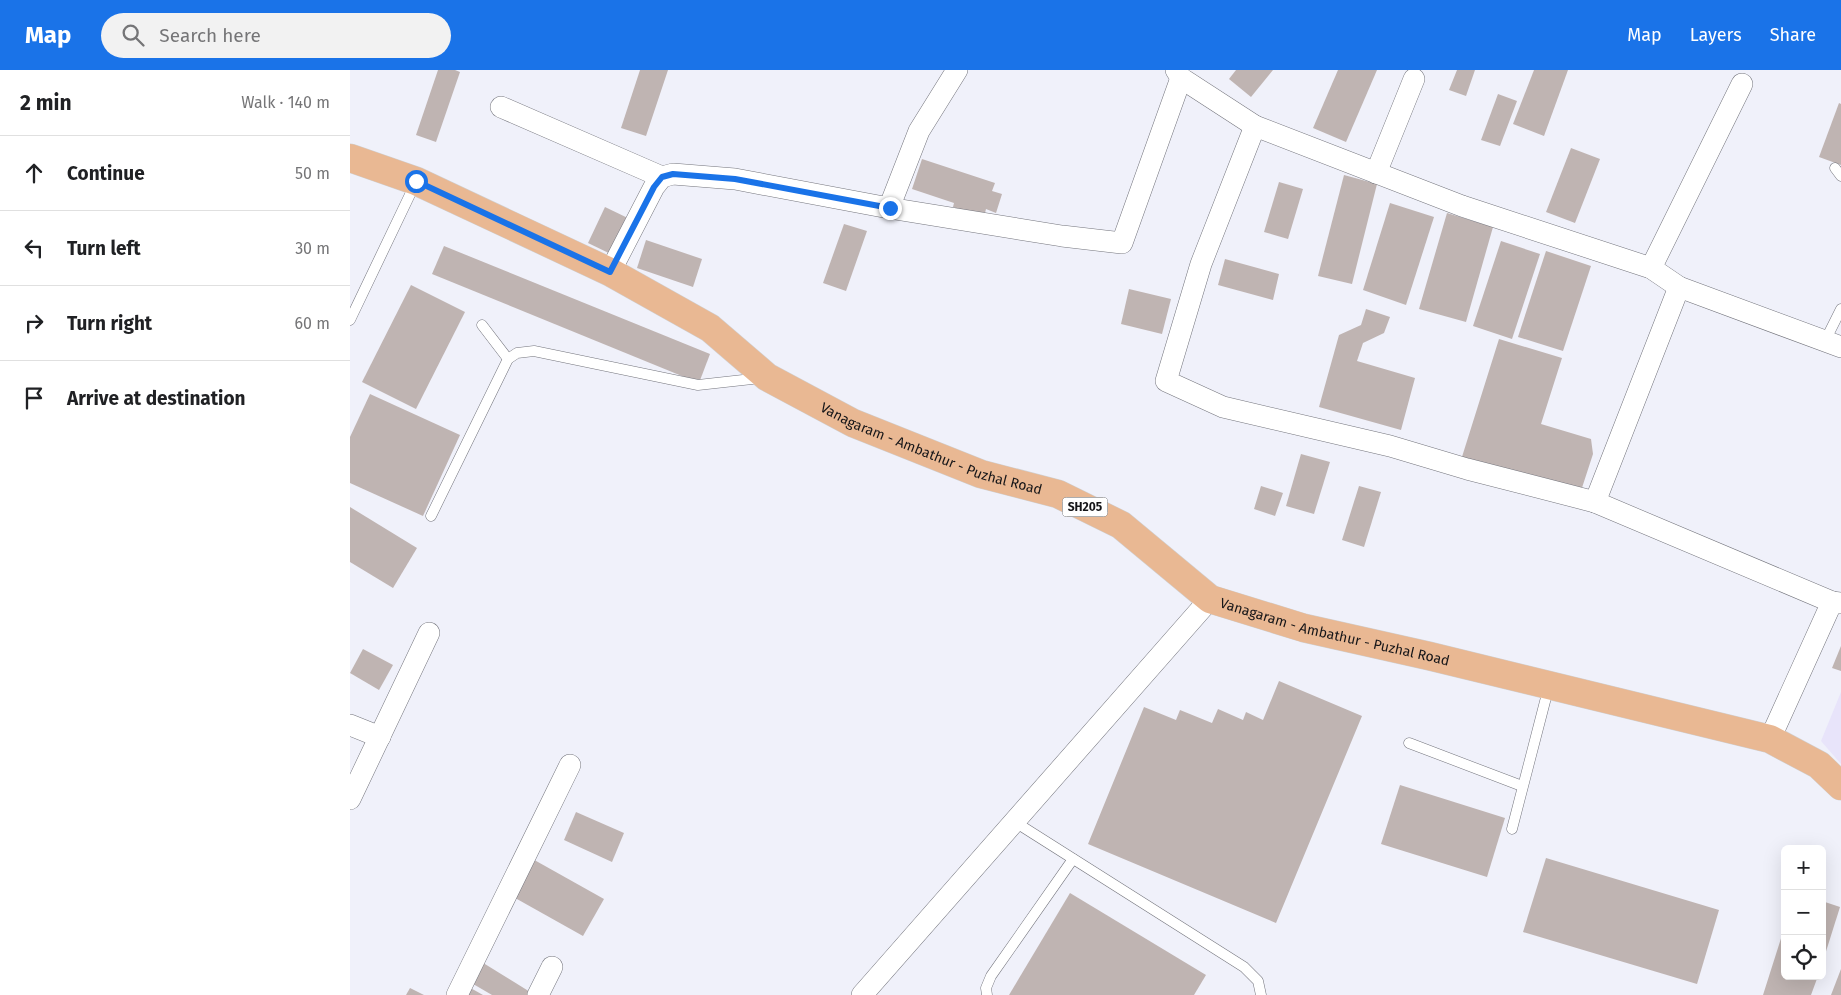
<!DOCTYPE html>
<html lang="en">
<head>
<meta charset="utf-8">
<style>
  body { margin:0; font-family:"Fira Sans",sans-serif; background:#f2f2f2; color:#202124 }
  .controls { position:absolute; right:15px; bottom:15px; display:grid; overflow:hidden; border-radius:8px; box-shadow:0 5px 20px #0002 }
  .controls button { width:45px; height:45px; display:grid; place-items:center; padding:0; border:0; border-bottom:1px solid #e0e0e0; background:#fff; color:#202124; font:25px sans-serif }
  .stop { position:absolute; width:15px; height:15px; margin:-11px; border:4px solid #1a73e8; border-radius:50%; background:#fff }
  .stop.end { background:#1a73e8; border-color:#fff; box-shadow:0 1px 5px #0008 }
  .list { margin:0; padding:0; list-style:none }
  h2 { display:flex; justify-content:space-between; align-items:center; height:65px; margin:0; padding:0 20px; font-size:21px }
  h2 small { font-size:16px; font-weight:400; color:#757577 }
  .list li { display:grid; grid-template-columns:32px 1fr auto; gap:15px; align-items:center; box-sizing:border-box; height:75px; padding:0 20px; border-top:1px solid #e0e0e0 }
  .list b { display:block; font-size:19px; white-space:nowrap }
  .list em { font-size:16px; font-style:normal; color:#757577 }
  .icon { flex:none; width:28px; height:28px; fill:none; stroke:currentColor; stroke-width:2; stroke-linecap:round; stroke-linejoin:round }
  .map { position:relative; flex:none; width:1491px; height:925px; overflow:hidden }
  header { display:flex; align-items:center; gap:30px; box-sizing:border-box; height:70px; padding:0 25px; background:#1a73e8; color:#fff }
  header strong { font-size:24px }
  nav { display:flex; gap:28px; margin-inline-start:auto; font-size:18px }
  .search { width:350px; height:45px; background:#f2f2f2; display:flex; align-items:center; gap:12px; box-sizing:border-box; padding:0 18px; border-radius:28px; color:#757577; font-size:19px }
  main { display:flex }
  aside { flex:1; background:#fff }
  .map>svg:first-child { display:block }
  .industrial { fill:#e8e4fa }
  .building { fill:#bfb4b2 }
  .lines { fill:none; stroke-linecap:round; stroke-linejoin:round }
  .lane-casing { stroke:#74757d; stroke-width:11 }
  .street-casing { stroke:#74757d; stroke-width:22 }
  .primary-casing { stroke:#d0d0d1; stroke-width:29 }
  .lane { stroke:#fff; stroke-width:10 }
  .street { stroke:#fff; stroke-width:21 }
  .primary { stroke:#e9b893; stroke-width:28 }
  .route { stroke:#1a73e8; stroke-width:6 }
  .labels { text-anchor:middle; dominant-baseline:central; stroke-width:5; stroke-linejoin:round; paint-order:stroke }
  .shield { fill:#fff; stroke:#5b5b5d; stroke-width:1 }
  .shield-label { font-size:12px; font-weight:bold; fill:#151518 }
  .street-label { font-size:14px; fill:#151518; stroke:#fff }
</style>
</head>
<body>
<header>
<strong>Map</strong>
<div class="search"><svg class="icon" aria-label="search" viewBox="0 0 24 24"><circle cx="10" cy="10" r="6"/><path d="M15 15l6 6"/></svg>Search here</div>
<nav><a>Map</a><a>Layers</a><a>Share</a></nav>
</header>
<main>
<aside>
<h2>2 min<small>Walk · 140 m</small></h2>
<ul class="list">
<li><svg class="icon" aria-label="ahead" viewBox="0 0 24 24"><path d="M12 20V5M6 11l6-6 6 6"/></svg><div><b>Continue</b></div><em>50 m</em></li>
<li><svg class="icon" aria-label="left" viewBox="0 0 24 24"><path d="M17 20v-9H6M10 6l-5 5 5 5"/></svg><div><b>Turn left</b></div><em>30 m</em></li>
<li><svg class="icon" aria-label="right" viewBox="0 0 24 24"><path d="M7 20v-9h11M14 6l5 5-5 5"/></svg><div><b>Turn right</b></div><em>60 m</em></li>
<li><svg class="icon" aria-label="arrive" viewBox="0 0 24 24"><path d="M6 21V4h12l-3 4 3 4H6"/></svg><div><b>Arrive at destination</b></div></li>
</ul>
</aside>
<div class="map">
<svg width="1491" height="925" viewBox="0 0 1491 925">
  <rect width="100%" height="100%" fill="#f0f1fa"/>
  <!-- industrial -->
  <path class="industrial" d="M1491,622V694L1471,671Z"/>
  <!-- building -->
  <g class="building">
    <path d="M88,0H105L110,2L86,72L66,65Z"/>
    <path d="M290,0H318L296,66L271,58Z"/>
    <path d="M886,0H923L901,27L879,9Z"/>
    <path d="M988,0H1027L996,72L963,58Z"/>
    <path d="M1107,0H1125L1116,26L1099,20Z"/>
    <path d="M1184,0H1218L1194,66L1163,54Z"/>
    <path d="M1148,24L1167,31L1150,76L1131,70Z"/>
    <path d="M1489,33L1491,34V95L1469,87Z"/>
    <path d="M1221,78L1250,89L1225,153L1196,142Z"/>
    <path d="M572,89L645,113L642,121L652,124L646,143L636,139L634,147L603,137L604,133L562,119Z"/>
    <path d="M994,105L1027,114L1002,214L968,206Z"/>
    <path d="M929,112L953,119L938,169L914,162Z"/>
    <path d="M1040,133L1084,147L1056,235L1013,220Z"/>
    <path d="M255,137L284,151L267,187L238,173Z"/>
    <path d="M1097,143L1143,157L1116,252L1069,239Z"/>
    <path d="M494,154L517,161L496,221L473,213Z"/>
    <path d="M296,170L352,189L343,217L287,198Z"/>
    <path d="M1151,171L1190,184L1162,269L1123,256Z"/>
    <path d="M94,176L360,284L349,313L82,204Z"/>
    <path d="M1196,181L1241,196L1213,281L1168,267Z"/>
    <path d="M875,189L929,204L923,230L868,215Z"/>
    <path d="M61,215L115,242L66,339L12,312Z"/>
    <path d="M779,219L821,229L812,264L771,254Z"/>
    <path d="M1016,239L1040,247L1034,263L1013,273L1007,291L1065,308L1051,360L969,337L989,265L1011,255Z"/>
    <path d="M1149,269L1212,288L1191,354L1241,369L1243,384L1229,427L1111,390Z"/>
    <path d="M20,324L110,365L73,446L0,413V367Z"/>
    <path d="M951,384L980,392L964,444L936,436Z"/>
    <path d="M911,416L933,423L925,446L904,439Z"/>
    <path d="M1009,416L1031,422L1014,477L992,470Z"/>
    <path d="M0,437L67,478L43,518L0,492Z"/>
    <path d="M1491,576V601L1482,598Z"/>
    <path d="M13,579L43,595L29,620L0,603Z"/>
    <path d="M929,611L1012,646L926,853L738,774L794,637L826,650L830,640L862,653L868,639L893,650L896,642L913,650Z"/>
    <path d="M1050,715L1155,748L1137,807L1031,774Z"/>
    <path d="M226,742L274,763L262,792L214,770Z"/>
    <path d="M179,787L254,829L233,866L158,824Z"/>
    <path d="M1196,788L1369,840L1347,914L1173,862Z"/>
    <path d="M720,823L856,905L844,925H659Z"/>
    <path d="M1472,831L1490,837L1473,891H1472Z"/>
    <path d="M1434,859L1435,906H1468L1461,925H1413Z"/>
    <path d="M130,891L185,925H142L118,911Z"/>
    <path d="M1491,899V925H1481Z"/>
    <path d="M117,916L133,925H111Z"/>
    <path d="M60,918L74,925H56Z"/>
  </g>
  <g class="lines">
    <!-- lane casing -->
    <g class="lane-casing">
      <g id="lane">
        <path d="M1485,98L1491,106"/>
        <path d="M0,250L66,112"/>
        <path d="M132,255L158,289"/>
        <path d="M1475,271L1491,239"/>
        <path d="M81,446L158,289L167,283L184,281L348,315L411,308"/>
        <path d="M1059,673L1172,716"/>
        <path d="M665,752L894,897L908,911L911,925"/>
        <path d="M1162,759L1199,616"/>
        <path d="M637,925L636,918L641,906L723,789"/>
      </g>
    </g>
    <!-- street casing -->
    <g class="street-casing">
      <g id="street">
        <path d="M826,0L831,8L905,56L1112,136L1301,198L1329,217L1491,277"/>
        <path d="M151,37L312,107"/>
        <path d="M905,56L851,194L816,311L873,337L1040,376L1117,399L1245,432"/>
        <path d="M1026,103L1064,9"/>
        <path d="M539,138L712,166L772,173L831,8"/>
        <path d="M1301,198L1392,14"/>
        <path d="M260,202L304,117L312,107L323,104L385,109L539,138L569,61L607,0"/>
        <path d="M1329,217L1245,432L1482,532"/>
        <path d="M0,655L30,667"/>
        <path d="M1420,669L1482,532L1491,533"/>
        <path d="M0,729L79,563"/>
        <path d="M107,925L220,695"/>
        <path d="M188,925L202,897"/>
        <path d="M512,925L860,529"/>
      </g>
    </g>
    <!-- primary casing -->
    <g class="primary-casing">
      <g id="primary">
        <path id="s1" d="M0,88L66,111L260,202L360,258L417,307L503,353L631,404L708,424L771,455L860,529L954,558L1079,586L1420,669L1469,695L1491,716"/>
      </g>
    </g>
    <!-- lane -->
    <use href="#lane" class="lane"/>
    <!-- street -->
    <use href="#street" class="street"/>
    <!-- primary -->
    <use href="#primary" class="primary"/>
  </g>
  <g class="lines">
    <!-- route -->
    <path class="route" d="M66,111L260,202L304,117L312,107L323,104L385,109L540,138"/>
  </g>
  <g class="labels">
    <!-- shield labels -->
    <rect class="shield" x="712.5" y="427.5" width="45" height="19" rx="4"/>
    <g class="shield-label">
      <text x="735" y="437">SH205</text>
    </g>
    <!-- street labels -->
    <g class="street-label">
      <text stroke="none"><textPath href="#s1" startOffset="654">Vanagaram - Ambathur - Puzhal Road</textPath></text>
      <text stroke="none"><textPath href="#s1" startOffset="1104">Vanagaram - Ambathur - Puzhal Road</textPath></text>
    </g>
  </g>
</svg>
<div class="controls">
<button>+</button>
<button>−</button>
<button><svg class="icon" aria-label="locate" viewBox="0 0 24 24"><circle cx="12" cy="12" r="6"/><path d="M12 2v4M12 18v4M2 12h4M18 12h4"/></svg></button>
</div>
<div class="stop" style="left:66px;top:111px"></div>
<div class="stop end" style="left:540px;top:138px"></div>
</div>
</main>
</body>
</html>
